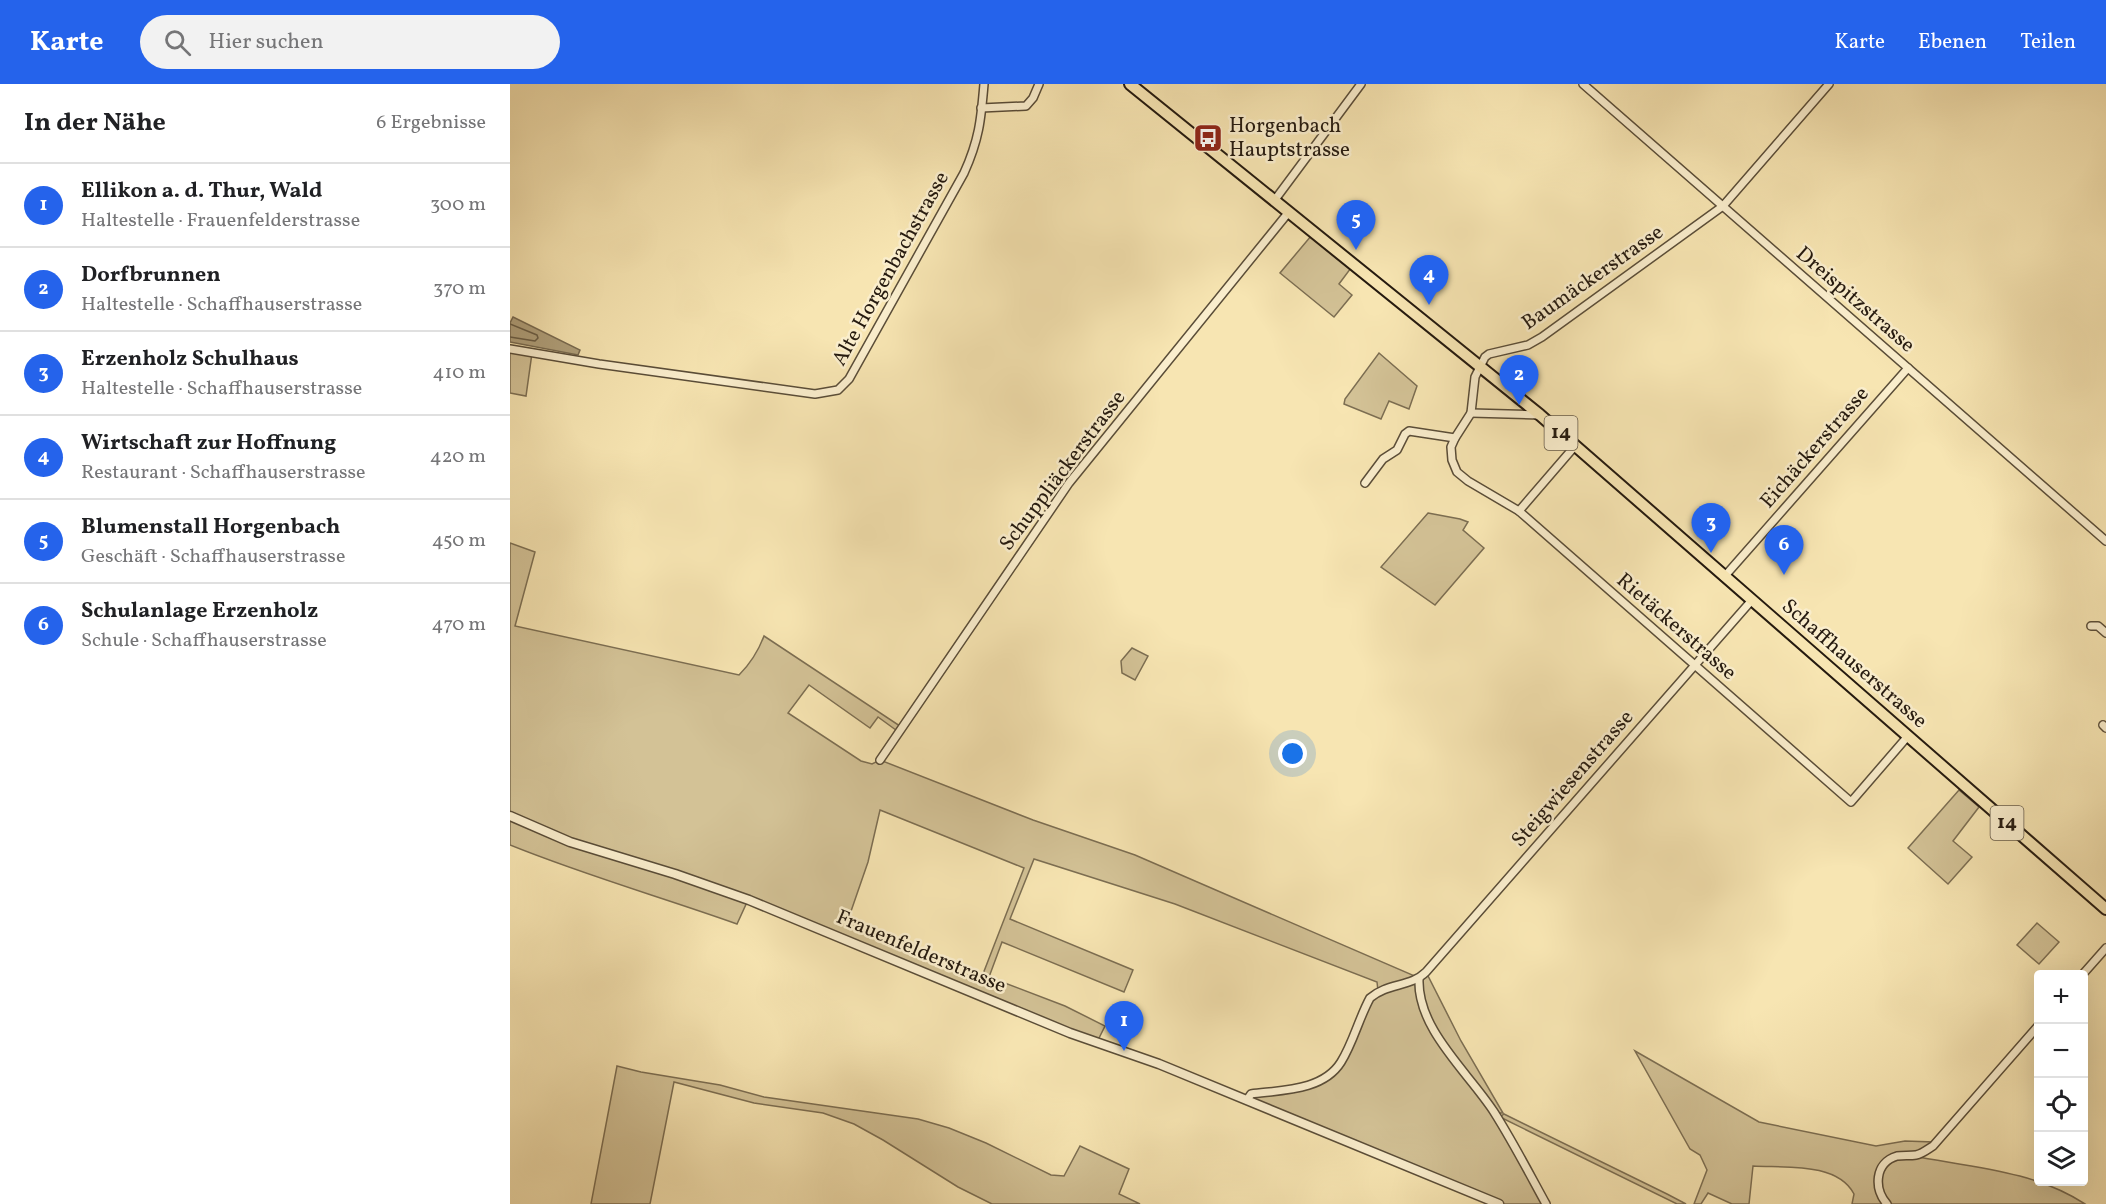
<!DOCTYPE html>
<html lang="de">
<head>
<meta charset="utf-8">
<style>
  body { margin:0; font-family:Vollkorn,serif; background:#f2f2f2; color:#202124 }
  .controls { position:absolute; right:18px; bottom:18px; display:grid; overflow:hidden; border-radius:6px; box-shadow:0 6px 24px #0002 }
  .controls button { width:54px; height:54px; display:grid; place-items:center; padding:0; border:0; border-bottom:2px solid #e0e0e0; background:#fff; color:#202124; font:30px sans-serif }
  .you { position:absolute; left:783px; top:670px; width:21px; height:21px; margin:-15px; border:4px solid #fff; border-radius:50%; background:#1a73e8; box-shadow:0 0 0 9px #1a73e833 }
  .badge { display:grid; place-items:center; width:39px; height:39px; border-radius:50%; background:#2563eb; color:#fff; font-size:20px; font-weight:700 }
  .pin { position:absolute; translate:-50% -50px; filter:drop-shadow(0 2px 3px #0008) }
  .pin::after { content:''; position:absolute; top:32px; width:21px; height:18px; background:inherit; clip-path:polygon(0 0,100% 0,50% 100%) }
  .list { margin:0; padding:0; list-style:none }
  h2 { display:flex; justify-content:space-between; align-items:center; height:78px; margin:0; padding:0 24px; font-size:26px }
  h2 small { font-size:20px; font-weight:400; color:#757577 }
  .list li { display:grid; grid-template-columns:39px 1fr auto; gap:18px; align-items:center; box-sizing:border-box; height:84px; padding:0 24px; border-top:2px solid #e0e0e0 }
  .list b { display:block; font-size:22px; white-space:nowrap }
  .list p { margin:0; font-size:20px; white-space:nowrap; color:#757577 }
  .list em { font-size:20px; font-style:normal; color:#757577 }
  .icon { flex:none; width:33px; height:33px; fill:none; stroke:currentColor; stroke-width:2; stroke-linecap:round; stroke-linejoin:round }
  .map { position:relative; flex:none; width:1596px; height:1120px; overflow:hidden }
  header { display:flex; align-items:center; gap:36px; box-sizing:border-box; height:84px; padding:0 30px; background:#2563eb; color:#fff }
  header strong { font-size:28px }
  nav { display:flex; gap:33px; margin-inline-start:auto; font-size:21px }
  .search { width:420px; height:54px; background:#f2f2f2; display:flex; align-items:center; gap:15px; box-sizing:border-box; padding:0 21px; border-radius:33px; color:#757577; font-size:22px }
  main { display:flex }
  aside { flex:1; background:#fff }
  .map>svg:first-child { display:block }
  .green { fill:#d3c296; stroke:#7c6e52; stroke-width:1.5; fill-rule:evenodd }
  .water { fill:#b0a07b; stroke:#786a50; stroke-width:1.5 }
  .lines { fill:none; stroke-linecap:round; stroke-linejoin:round }
  .shore { stroke:#6a5d45; stroke-width:1.5 }
  .minor-casing { stroke:#5a4d38; stroke-width:10 }
  .tertiary-casing { stroke:#5a4d38; stroke-width:11 }
  .primary-casing { stroke:#251a0f; stroke-width:14 }
  .minor { stroke:#faeecd; stroke-width:7 }
  .tertiary { stroke:#faeecd; stroke-width:8 }
  .primary { stroke:#f7e5b2; stroke-width:10 }
  .labels { text-anchor:middle; dominant-baseline:central; stroke-width:5; stroke-linejoin:round; paint-order:stroke }
  .shield { fill:#faeecd; stroke:#655a48; stroke-width:1.5 }
  .shield-label { font-size:20px; font-weight:bold; fill:#251a0f }
  .poi-label { font-size:21px; fill:#251a0f; stroke:#faeecd; text-anchor:start }
  .street-label { font-size:21px; fill:#251a0f; stroke:#faeecd }
</style>
</head>
<body>
<header>
<strong>Karte</strong>
<div class="search"><svg class="icon" aria-label="search" viewBox="0 0 24 24"><circle cx="10" cy="10" r="6"/><path d="M15 15l6 6"/></svg>Hier suchen</div>
<nav><a>Karte</a><a>Ebenen</a><a>Teilen</a></nav>
</header>
<main>
<aside>
<h2>In der Nähe<small>6 Ergebnisse</small></h2>
<ul class="list">
<li><span class="badge">1</span><div><b>Ellikon a. d. Thur, Wald</b><p>Haltestelle · Frauenfelderstrasse</p></div><em>300 m</em></li>
<li><span class="badge">2</span><div><b>Dorfbrunnen</b><p>Haltestelle · Schaffhauserstrasse</p></div><em>370 m</em></li>
<li><span class="badge">3</span><div><b>Erzenholz Schulhaus</b><p>Haltestelle · Schaffhauserstrasse</p></div><em>410 m</em></li>
<li><span class="badge">4</span><div><b>Wirtschaft zur Hoffnung</b><p>Restaurant · Schaffhauserstrasse</p></div><em>420 m</em></li>
<li><span class="badge">5</span><div><b>Blumenstall Horgenbach</b><p>Geschäft · Schaffhauserstrasse</p></div><em>450 m</em></li>
<li><span class="badge">6</span><div><b>Schulanlage Erzenholz</b><p>Schule · Schaffhauserstrasse</p></div><em>470 m</em></li>
</ul>
</aside>
<div class="map">
<svg width="1596" height="1120" viewBox="0 0 1596 1120">
  <rect width="100%" height="100%" fill="#f7e5b2"/>
  <filter id="stains"><feTurbulence type="fractalNoise" baseFrequency=".00333" numOctaves="4"/><feColorMatrix values="0 0 0 0 .2 0 0 0 0 .09 0 0 0 0 .02 0 0 0 .5 -.17"/></filter>
  <radialGradient id="worn" r=".72"><stop offset=".6" stop-color="#630" stop-opacity="0"/><stop offset="1" stop-color="#630" stop-opacity=".3"/></radialGradient>
  <!-- green -->
  <g class="green">
    <path d="M801,152L841,184L829,200L842,211L824,233L770,189Z"/>
    <path d="M0,265L22,269L16,312L0,309Z"/>
    <path d="M869,269L907,302L899,325L879,317L871,335L834,320L835,315Z"/>
    <path d="M918,429L950,435L958,438L953,446L974,464L925,521L871,483Z"/>
    <path d="M0,459L25,468L5,542L229,591C241,579 248,568 254,552L393,644L390,649L368,633L360,644L299,601L278,629L351,677L362,680L370,676L523,736L625,771L909,894L916,888L951,957L993,1029H985L1036,1120H989L738,1013L809,998L831,978L857,921L868,907L867,898L665,820L524,775L500,835L623,886L614,908L492,858L479,893L555,922L595,942L586,960L238,816L227,840C151,813 74,791 0,761ZM370,726L514,784L471,895C436,885 366,856 339,833L358,778Z"/>
    <path d="M622,564L638,572L625,596L612,589L611,577Z"/>
    <path d="M1449,706L1469,723L1443,757L1462,773L1438,800L1398,764Z"/>
    <path d="M1527,839L1549,858L1529,880L1507,861Z"/>
    <path d="M1125,967L1249,1038L1366,1062L1395,1057L1423,1058L1403,1072C1461,1083 1525,1087 1575,1120H1342L1344,1110C1327,1078 1275,1084 1243,1082L1239,1120H1222L1198,1109L1191,1120H1184L1197,1086L1190,1071L1180,1065Z"/>
    <path d="M107,982L131,988L210,1001L254,1013L408,1035L439,1044L476,1059L541,1091L554,1092L570,1062L619,1085L609,1110L630,1120H482L448,1103L373,1056L344,1040L313,1029L244,1019L164,998L140,1120H81Z"/>
    <path d="M994,1030L1157,1110L1176,1120H1167L990,1033Z"/>
  </g>
  <!-- water -->
  <path class="water" d="M3,233L70,266L68,271L0,258V239Z"/>
  <g class="lines">
    <!-- shore -->
    <path class="shore" d="M0,240L27,251L28,254L25,257L0,253"/>
    <!-- minor casing -->
    <g class="minor-casing">
      <g id="minor">
        <path d="M1073,0L1596,457"/>
        <path d="M1319,0L1213,122L1032,253L1018,261L979,270L975,273L965,293L961,329L945,354L941,363L942,376L947,388L958,397L1009,427L1341,718L1398,652"/>
        <path d="M471,24L516,22L523,14L529,0"/>
        <path d="M764,117L851,0"/>
        <path d="M0,265L89,280L305,310L328,306L339,295L454,89C469,56 471,36 474,0"/>
        <path d="M961,329L1030,331"/>
        <path d="M855,399L873,375L887,366L895,350L899,347L945,354"/>
        <path d="M1009,427L1065,362"/>
        <path d="M1214,493L1398,284"/>
        <path d="M1581,542H1588L1596,549"/>
        <path d="M1593,641L1596,644"/>
        <path d="M370,676L559,399L778,129"/>
        <path d="M1573,890L1596,864"/>
        <path d="M909,895C907,945 958,988 984,1028C1003,1058 1019,1089 1036,1120"/>
        <path d="M737,1016L741,1010C771,1006 813,1007 831,978C843,959 849,934 860,914C877,899 901,903 916,888L1242,516"/>
        <path d="M1377,1120C1364,1105 1364,1079 1387,1072C1393,1071 1400,1072 1406,1071C1412,1070 1418,1065 1423,1062L1528,942"/>
      </g>
    </g>
    <!-- tertiary casing -->
    <g class="tertiary-casing">
      <path id="tertiary" d="M0,732L60,758L165,790L239,816L560,949L649,980L989,1120"/>
    </g>
    <!-- primary casing -->
    <g class="primary-casing">
      <path id="primary" d="M620,0L1030,331L1596,825"/>
    </g>
    <!-- minor -->
    <use href="#minor" class="minor"/>
    <!-- tertiary -->
    <use href="#tertiary" class="tertiary"/>
    <!-- primary -->
    <use href="#primary" class="primary"/>
  </g>
  <!-- icons -->
  <defs>
    <g id="bus-square" transform="scale(1.5)"><rect x="-9" y="-9" width="18" height="18" rx="4" fill="#8f2418" stroke="#faeecd"/><path d="M-5-6H5V4H4V6H2V4H-2V6H-4V4H-5ZM-3.5-4V0h7V-4ZM-3.5 1.2v1.5H-2V1.2ZM2 1.2v1.5H3.5V1.2Z" fill="#fff"/></g>
  </defs>
  <g fill-rule="evenodd">
    <use href="#bus-square" x="698" y="54"/>
  </g>
  <g class="labels">
    <!-- shield labels -->
    <g class="shield">
      <rect x="1034.5" y="332" width="33" height="34" rx="4.5"/>
      <rect x="1480.5" y="722" width="33" height="34" rx="4.5"/>
    </g>
    <g class="shield-label">
      <text x="1051" y="349">14</text>
      <text x="1497" y="739">14</text>
    </g>
    <!-- poi labels -->
    <g class="poi-label">
      <text x="719" y="42">Horgenbach<tspan x="719" dy="24">Hauptstrasse</tspan></text>
    </g>
    <!-- street labels -->
    <g class="street-label">
      <text transform="translate(381 185) rotate(-61)">Alte Horgenbachstrasse</text>
      <text transform="translate(1083 194) rotate(-35)">Baumäckerstrasse</text>
      <text transform="translate(1345 216) rotate(41)">Dreispitzstrasse</text>
      <text transform="translate(1305 364) rotate(-49)">Eichäckerstrasse</text>
      <text transform="translate(553 387) rotate(-53)">Schuppliäckerstrasse</text>
      <text transform="translate(1166 543) rotate(41)">Rietäckerstrasse</text>
      <text transform="translate(1344 580) rotate(41)">Schaffhauserstrasse</text>
      <text transform="translate(1063 695) rotate(-49)">Steigwiesenstrasse</text>
      <text transform="translate(411 868) rotate(23)">Frauenfelderstrasse</text>
    </g>
  </g>
  <rect width="100%" height="100%" filter="url(#stains)"/>
  <rect width="100%" height="100%" fill="url(#worn)"/>
</svg>
<div class="controls">
<button>+</button>
<button>−</button>
<button><svg class="icon" aria-label="locate" viewBox="0 0 24 24"><circle cx="12" cy="12" r="6"/><path d="M12 2v4M12 18v4M2 12h4M18 12h4"/></svg></button>
<button><svg class="icon" aria-label="layers" viewBox="0 0 24 24"><path d="M12 4l9 5-9 5-9-5zM3 14l9 5 9-5"/></svg></button>
</div>
<div class="you"></div>
<div class="pin badge" style="left:614px;top:967px">1</div>
<div class="pin badge" style="left:1009px;top:321px">2</div>
<div class="pin badge" style="left:1201px;top:469px">3</div>
<div class="pin badge" style="left:919px;top:221px">4</div>
<div class="pin badge" style="left:846px;top:166px">5</div>
<div class="pin badge" style="left:1274px;top:491px">6</div>
</div>
</main>
</body>
</html>
